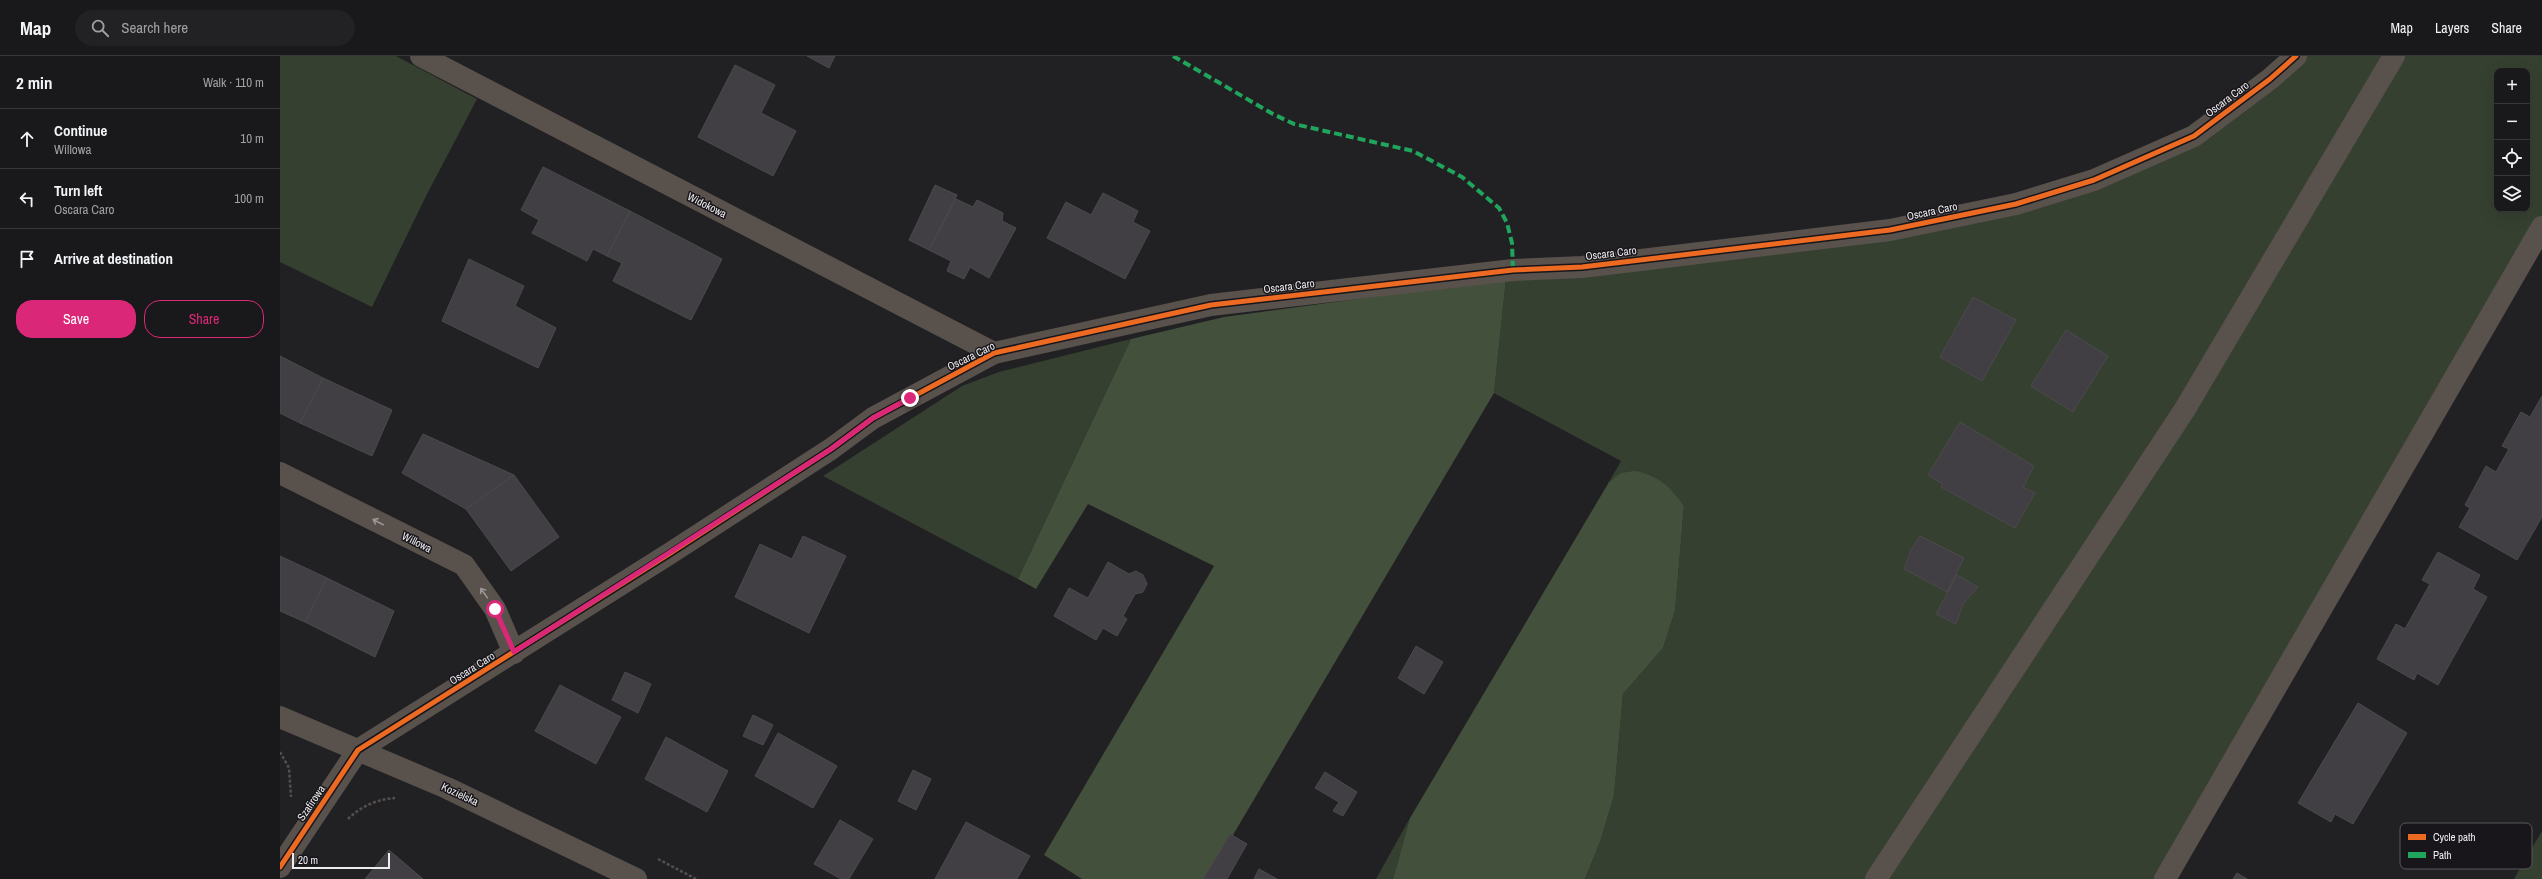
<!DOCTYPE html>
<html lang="en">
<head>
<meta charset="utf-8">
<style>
  body { margin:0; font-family:"Archivo Narrow",sans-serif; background:#222123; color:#f1f3f6 }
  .controls { position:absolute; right:12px; top:12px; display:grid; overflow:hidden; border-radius:8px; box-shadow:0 4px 16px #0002 }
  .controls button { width:36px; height:36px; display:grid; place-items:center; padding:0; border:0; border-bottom:1px solid #373739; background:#19181a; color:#f1f3f6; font:20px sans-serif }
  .scale { position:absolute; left:12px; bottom:10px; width:98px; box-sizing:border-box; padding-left:4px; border:2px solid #ecebee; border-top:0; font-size:11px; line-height:14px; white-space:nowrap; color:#ecebee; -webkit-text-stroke:3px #18161b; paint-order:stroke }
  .stop { position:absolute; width:12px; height:12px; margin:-9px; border:3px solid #db2777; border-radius:50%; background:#fff }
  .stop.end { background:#db2777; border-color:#fff; box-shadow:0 1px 4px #0008 }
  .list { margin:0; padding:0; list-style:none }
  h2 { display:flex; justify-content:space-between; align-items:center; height:52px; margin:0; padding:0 16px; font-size:17px }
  h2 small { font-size:13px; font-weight:400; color:#9fa0a2 }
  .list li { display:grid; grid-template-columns:26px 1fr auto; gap:12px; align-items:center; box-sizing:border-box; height:60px; padding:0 16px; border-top:1px solid #373739 }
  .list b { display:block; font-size:15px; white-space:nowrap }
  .list p { margin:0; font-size:13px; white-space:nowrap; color:#9fa0a2 }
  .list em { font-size:13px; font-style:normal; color:#9fa0a2 }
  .actions { display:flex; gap:8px; padding:12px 16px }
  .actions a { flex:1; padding:9px 0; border:1px solid #db2777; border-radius:16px; text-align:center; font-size:14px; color:#db2777 }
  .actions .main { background:#db2777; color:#fff }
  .icon { flex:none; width:22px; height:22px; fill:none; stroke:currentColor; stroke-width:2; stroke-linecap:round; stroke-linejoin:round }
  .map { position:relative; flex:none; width:2262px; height:823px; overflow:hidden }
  header { display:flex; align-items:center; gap:24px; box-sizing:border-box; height:56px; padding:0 20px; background:#19181a; border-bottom:1px solid #373739 }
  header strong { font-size:19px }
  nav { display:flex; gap:22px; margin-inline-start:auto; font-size:14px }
  .search { width:280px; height:36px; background:#222123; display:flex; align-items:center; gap:10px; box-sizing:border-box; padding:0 14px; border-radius:22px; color:#9fa0a2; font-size:15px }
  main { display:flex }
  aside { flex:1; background:#19181a }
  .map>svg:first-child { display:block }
  .green { fill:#364031; fill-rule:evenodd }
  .forest { fill:#43503c }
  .building { fill:#413e44; stroke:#4b4a4c }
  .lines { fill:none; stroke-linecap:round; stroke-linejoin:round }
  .path { stroke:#544f4c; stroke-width:2.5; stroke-dasharray:3 2; stroke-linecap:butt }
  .minor { stroke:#59514c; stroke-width:22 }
  .quiet { stroke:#20a55d; stroke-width:4; stroke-dasharray:8 4; stroke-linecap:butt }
  .cycleway-casing { stroke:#18161b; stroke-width:8 }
  .cycleway { stroke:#ed6a23; stroke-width:5 }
  .oneway { stroke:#9b9695 }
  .route { stroke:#db2777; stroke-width:5 }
  .labels { text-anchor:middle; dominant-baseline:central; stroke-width:3; stroke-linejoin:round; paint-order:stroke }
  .street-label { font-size:11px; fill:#ecebee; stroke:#18161b }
  .key { fill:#18161b; stroke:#58565a; stroke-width:1 }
  .key-label { font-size:11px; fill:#ecebee }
</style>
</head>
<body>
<header>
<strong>Map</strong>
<div class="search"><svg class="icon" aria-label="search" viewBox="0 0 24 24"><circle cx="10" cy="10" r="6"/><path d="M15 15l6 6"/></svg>Search here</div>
<nav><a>Map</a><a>Layers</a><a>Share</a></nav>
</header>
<main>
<aside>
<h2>2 min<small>Walk · 110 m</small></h2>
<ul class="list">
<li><svg class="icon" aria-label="ahead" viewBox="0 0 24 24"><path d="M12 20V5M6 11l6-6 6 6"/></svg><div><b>Continue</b><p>Willowa</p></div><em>10 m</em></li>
<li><svg class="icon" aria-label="left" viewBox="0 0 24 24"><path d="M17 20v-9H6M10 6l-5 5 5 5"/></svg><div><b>Turn left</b><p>Oscara Caro</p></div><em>100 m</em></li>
<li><svg class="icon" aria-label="arrive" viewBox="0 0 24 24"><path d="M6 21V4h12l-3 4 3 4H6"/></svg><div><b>Arrive at destination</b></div></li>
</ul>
<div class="actions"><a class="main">Save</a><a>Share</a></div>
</aside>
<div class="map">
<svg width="2262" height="823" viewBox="0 0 2262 823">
  <rect width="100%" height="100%" fill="#212023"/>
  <!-- green -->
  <g class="green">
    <path d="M0,0H116L197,43L147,138L92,251L0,206Z"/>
    <path d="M2016,0H2262V171L1885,823H1305L1320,786L1334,740L1343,638L1383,592L1395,555L1404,451C1385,423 1361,404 1329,426L1341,405L1214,337L1226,223L1736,148L1914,80ZM2217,15H2247V153H2217Z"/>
    <path d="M851,283L738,523L543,420L682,330L719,316Z"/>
    <path d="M1130,762L1113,823H1096Z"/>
    <path d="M2262,775V823H2234Z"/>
  </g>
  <!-- forest -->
  <g class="forest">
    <path d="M1226,223L1214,337L927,823H802L764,799L934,510L808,448L756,533L738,523L851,283L944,261Z"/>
    <path d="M1355,415C1379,419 1391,432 1404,450L1395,555L1383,592L1343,638L1334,740L1320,786L1305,823H1113L1130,762L1329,426L1341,417Z"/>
  </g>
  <!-- building -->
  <g class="building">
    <path d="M527,0H555L549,12Z"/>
    <path d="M455,9L495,29L481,57L516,75L493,120L418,81Z"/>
    <path d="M263,111L350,155L327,200L313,193L307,205L252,177L259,164L241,154Z"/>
    <path d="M655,129L677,139L649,194L629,184Z"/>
    <path d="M823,137L858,155L853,166L870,175L845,223L767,182L786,146L811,159Z"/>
    <path d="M676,143L693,151L697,144L723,157L722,165L736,172L709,222L690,211L684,223L667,215L671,205L649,194Z"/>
    <path d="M350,155L442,203L411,264L333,225L342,207L327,200Z"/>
    <path d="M189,203L244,230L235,250L276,272L258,312L162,265Z"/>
    <path d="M1693,241L1736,264L1702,325L1660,301Z"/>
    <path d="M1786,274L1828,300L1793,356L1751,330Z"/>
    <path d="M0,300L43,322L20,367L0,357Z"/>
    <path d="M43,322L112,354L92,400L20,367Z"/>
    <path d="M2262,340V461L2237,504L2179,471L2190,452L2185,449L2206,410L2216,416L2229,393L2222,390L2241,356L2250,361Z"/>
    <path d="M1680,366L1754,410L1743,431L1755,437L1735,472L1661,431L1663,428L1648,419Z"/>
    <path d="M143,378L234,419L186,453L122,417Z"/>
    <path d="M234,419L279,481L231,515L186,453Z"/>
    <path d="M523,480L566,500L529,577L455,541L480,488L512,503Z"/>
    <path d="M1640,480L1684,502L1667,536L1624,513L1631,494Z"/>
    <path d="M2158,496L2200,519L2193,533L2207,541L2158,629L2137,617L2134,624L2097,603L2116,568L2125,573L2150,528L2142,524Z"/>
    <path d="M0,500L47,522L25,566L0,555Z"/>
    <path d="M828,506L849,518L856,515L863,519L867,528L863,536L855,538L843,560L847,563L837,580L823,572L816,584L774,560L789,532L808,542Z"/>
    <path d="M1677,519L1698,531L1683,548L1676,568L1656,558Z"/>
    <path d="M47,522L114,555L95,601L25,566Z"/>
    <path d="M1136,590L1163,606L1144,638L1118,622Z"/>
    <path d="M345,616L371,628L358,657L332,644Z"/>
    <path d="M280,629L341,661L316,708L255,675Z"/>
    <path d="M2078,647L2127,677L2073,768L2055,758L2051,766L2018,747Z"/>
    <path d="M473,659L493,669L483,689L463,680Z"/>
    <path d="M498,677L557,710L533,752L475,720Z"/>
    <path d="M386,681L448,715L427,756L365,723Z"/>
    <path d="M633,714L651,723L636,754L618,745Z"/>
    <path d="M1045,716L1077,736L1063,760L1053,755L1059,746L1035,732Z"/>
    <path d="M560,764L593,783L569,823H561L534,808Z"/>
    <path d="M686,766L750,800L737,823H655Z"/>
    <path d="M950,778L967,788L947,823H923Z"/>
    <path d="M109,794L143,823H85Z"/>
    <path d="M979,813L997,823H974Z"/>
    <path d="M1957,817L1967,823H1953Z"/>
  </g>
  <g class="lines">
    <!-- path -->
    <g class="path">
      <path d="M0,696L9,712L11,741"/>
      <path d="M68,763C80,751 97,743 115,742"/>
      <path d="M378,803L416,823"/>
    </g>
    <!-- minor -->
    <g class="minor">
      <path d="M141,0L714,297"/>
      <path d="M0,417L184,509L215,553L234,597"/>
      <path d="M0,661L167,732L356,823"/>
      <path d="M0,811L78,694L389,498L551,393L593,362L714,297L931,249L1233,214L1302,211L1610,174L1736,148L1814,124L1914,80L1990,23L2016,0"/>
      <path d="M1596,823L1905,353L2114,0"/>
      <path d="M1885,823L2262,171"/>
    </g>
    <!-- quiet -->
    <path class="quiet" d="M893,0L993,58L1014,68L1133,95L1182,121L1219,152L1227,167L1232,187L1233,214"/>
    <!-- cycleway casing -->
    <g class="cycleway-casing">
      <path id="cycleway" d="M0,811L78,694L389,498L551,393L593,362L714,297L931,249L1233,214L1302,211L1610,174L1736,148L1814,124L1914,80L1990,23L2016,0"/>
    </g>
    <!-- cycleway -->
    <use href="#cycleway" class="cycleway"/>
  </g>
  <!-- one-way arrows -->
  <defs><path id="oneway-shaft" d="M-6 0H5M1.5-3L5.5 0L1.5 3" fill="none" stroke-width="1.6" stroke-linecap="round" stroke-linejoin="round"/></defs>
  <g class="oneway">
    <use href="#oneway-shaft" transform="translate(98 466) rotate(-153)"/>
    <use href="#oneway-shaft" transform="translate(204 537) rotate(-126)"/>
  </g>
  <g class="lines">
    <!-- route -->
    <path class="route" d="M215,553L234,596L551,393L593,362L630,342"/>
  </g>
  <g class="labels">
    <!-- street labels -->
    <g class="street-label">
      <text transform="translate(1947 43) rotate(-37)">Oscara Caro</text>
      <text transform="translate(427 149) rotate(27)">Widokowa</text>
      <text transform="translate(1652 155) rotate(-12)">Oscara Caro</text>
      <text transform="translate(1331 197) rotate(-7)">Oscara Caro</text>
      <text transform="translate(1009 230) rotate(-7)">Oscara Caro</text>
      <text transform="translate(691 300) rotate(-26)">Oscara Caro</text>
      <text transform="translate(137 486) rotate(27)">Willowa</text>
      <text transform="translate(192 612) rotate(-32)">Oscara Caro</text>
      <text transform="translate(180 738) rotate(25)">Kozielska</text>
      <text transform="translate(31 747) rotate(-56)">Szafirowa</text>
    </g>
  </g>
  <!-- legend -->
  <rect x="2120" y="767" width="132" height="46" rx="6" class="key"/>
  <rect x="2128" y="778" width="18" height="6" fill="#ed6a23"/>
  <rect x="2128" y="796" width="18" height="6" fill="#20a55d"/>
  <g class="key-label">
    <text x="2153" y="785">Cycle path</text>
    <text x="2153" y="803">Path</text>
  </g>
</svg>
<div class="controls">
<button>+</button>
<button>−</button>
<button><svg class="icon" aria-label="locate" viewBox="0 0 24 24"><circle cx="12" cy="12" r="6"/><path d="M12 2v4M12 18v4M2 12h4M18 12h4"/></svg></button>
<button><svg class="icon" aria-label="layers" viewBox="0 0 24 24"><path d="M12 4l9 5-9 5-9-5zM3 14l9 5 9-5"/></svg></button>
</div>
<div class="scale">20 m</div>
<div class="stop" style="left:215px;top:553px"></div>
<div class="stop end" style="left:630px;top:342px"></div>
</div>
</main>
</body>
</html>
